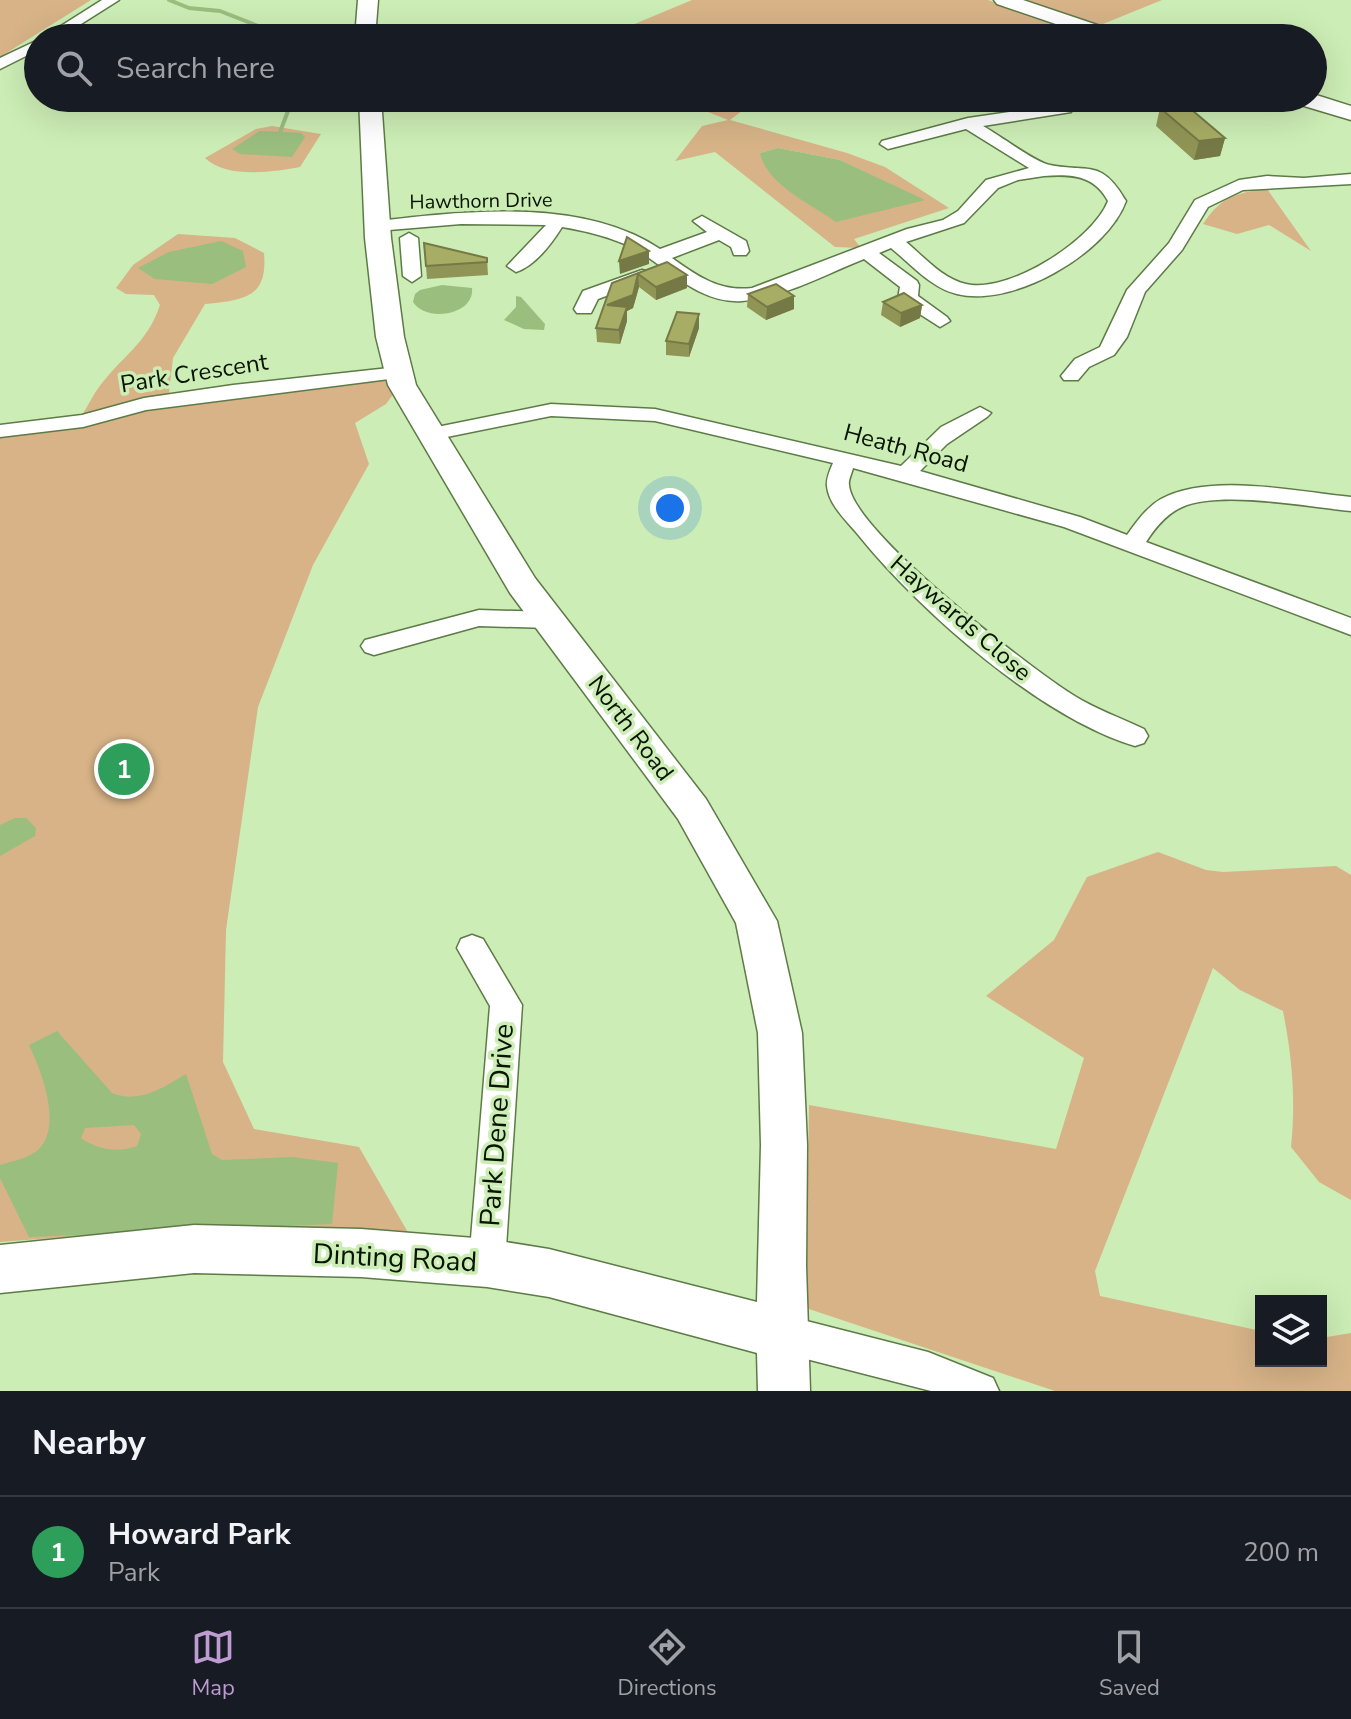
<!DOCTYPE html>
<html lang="en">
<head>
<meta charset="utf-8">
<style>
  body { margin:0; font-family:"Nunito Sans",sans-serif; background:#242831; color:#f1f3f6 }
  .controls { position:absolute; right:24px; bottom:24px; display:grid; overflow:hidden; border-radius:0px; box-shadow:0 8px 32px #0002 }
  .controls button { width:72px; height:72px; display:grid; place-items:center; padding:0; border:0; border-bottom:2px solid #363941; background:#171b24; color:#f1f3f6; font:40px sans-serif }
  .you { position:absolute; left:670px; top:508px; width:28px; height:28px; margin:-20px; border:6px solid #fff; border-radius:50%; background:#1a73e8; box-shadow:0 0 0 12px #1a73e833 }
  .badge { display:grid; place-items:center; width:52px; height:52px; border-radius:50%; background:#be9cd1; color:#fff; font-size:26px; font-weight:700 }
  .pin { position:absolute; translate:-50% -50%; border:4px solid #fff; box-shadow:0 2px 8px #0006 }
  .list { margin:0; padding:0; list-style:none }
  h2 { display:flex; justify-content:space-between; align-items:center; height:104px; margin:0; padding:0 32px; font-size:34px }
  h2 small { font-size:26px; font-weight:400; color:#9ea1a6 }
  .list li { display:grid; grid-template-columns:52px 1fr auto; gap:24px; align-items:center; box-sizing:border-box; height:112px; padding:0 32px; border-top:2px solid #363941 }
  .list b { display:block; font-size:30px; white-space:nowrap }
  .list p { margin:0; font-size:26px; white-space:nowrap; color:#9ea1a6 }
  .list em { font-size:26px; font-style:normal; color:#9ea1a6 }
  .icon { flex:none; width:44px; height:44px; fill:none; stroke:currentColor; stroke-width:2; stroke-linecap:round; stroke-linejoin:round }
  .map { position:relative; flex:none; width:1351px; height:1391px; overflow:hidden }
  .search { position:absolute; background:#171b24; box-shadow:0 8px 32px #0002; left:24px; right:24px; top:24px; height:88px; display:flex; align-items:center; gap:20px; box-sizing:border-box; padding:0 28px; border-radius:44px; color:#9ea1a6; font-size:30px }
  .sheet { height:216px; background:#171b24 }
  nav { display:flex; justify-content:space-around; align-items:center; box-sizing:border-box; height:112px; border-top:2px solid #363941; background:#171b24; font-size:22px; color:#9ea1a6 }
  nav a { display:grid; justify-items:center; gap:4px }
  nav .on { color:#be9cd1 }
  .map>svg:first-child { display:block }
  .green { fill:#d7b387; fill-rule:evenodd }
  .water { fill:#99be7e; fill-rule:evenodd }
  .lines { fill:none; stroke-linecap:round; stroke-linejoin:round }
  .stream { stroke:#99be7e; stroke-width:4 }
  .street-casing { stroke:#5d7a47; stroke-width:3 }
  .secondary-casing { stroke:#5d7a47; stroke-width:3 }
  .street { fill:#fff; fill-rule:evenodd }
  .secondary { fill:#fff; fill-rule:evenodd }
  .wall { fill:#909556 }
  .shaded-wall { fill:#757946 }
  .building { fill:#a7ad64; stroke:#757946; stroke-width:2 }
  .labels { text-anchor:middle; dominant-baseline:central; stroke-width:7; stroke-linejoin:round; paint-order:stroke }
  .far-street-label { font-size:20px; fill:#091402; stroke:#ccedb5 }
  .street-label { font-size:24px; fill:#091402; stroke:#ccedb5 }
  .near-street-label { font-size:28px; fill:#091402; stroke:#ccedb5 }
</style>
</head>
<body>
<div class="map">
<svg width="1351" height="1391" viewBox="0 0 1351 1391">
  <rect width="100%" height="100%" fill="#ccedb5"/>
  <!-- green -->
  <g class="green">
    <path d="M0,0H91L0,57Z"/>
    <path d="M692,0H988L1103,38H601Z"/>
    <path d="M1017,0H1162L1098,26Z"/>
    <path d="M673,98H759L730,120L847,153L885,167L949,208L854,239L861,248L835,247L715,152L675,161L702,126L728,120ZM778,148L840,160L923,200L760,153Z"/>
    <path d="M272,126L321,134L300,167C272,172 227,179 205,158L256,129Z"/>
    <path d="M1267,189L1311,251L1269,225L1237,234L1203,224C1221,197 1235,193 1267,189Z"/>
    <path d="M178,234L235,238L264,253C268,298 244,300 205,304L173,358L169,393L82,415C88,406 93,395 99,387C122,356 147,344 160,305L154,295L126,294L116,288L133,265Z"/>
    <path d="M404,380L386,404L355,423L369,464L313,565L258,707L226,930L223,1062L254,1129L359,1147L410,1236L157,1230L0,1242V437C134,412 267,383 404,380Z"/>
    <path d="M1158,852L1206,870L1223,872L1336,866L1351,875V1200L1319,1182L1291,1147C1296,1100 1292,1056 1283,1011L1240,990L1213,968L1095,1271L1100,1296L1261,1331V1361H1321V1338L1351,1333V1391H1055L806,1308L809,1105L1056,1149L1084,1058L986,996L1054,940L1087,877Z"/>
  </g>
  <!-- water -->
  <g class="water">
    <path d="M260,131L301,133L305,137L292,157L240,154L232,149Z"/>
    <path d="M778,148L840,160L925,200L836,222C811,204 767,185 760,153Z"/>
    <path d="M221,241L243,251L246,267L212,284L155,279L138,268L169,252Z"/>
    <path d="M442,285L472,288C475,315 426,323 413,302L415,294L420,290Z"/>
    <path d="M516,296L521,297L545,324L544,330L524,329L504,320L516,307Z"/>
    <path d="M15,818H26L36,828L35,836L0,856V825Z"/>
    <path d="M57,1031L112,1093C139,1104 163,1088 186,1074L212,1154L222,1160L292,1157L338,1163L332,1224L29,1237L0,1178V1165C13,1161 31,1158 40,1148C62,1123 41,1070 29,1045ZM134,1125L141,1134L137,1146C119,1153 97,1150 81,1138L85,1128Z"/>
  </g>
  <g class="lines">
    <!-- stream -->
    <g class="stream">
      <path d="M169,0L189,8L220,11L289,38"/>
      <path d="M280,132L293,98"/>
    </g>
    <!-- street casing -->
    <g class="street-casing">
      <g id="street">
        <path d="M102,0H119L59,38H42Z"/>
        <path d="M38,40V50L0,69V58Z"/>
        <path d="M1065,104L1073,109L1071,112L983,126C998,134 1036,163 1050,165C1089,173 1101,158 1126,201C1107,254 1012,308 957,294C931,288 911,264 891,248L879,253L917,281L919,285L918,296L947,317L950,321L940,327L901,302L898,298L900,287L864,259C826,274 783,298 742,301C698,304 668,267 633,248C611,237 586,231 562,227C552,243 535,266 516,272L507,266L546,225L461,224L377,231L368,226L377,221C465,211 582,197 660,249L707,232L693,221L702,216L746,241L749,251L746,255H734L731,247L719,240L672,258C697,276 720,292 752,288L907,229L943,220L958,211L986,180L1029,168L966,129L888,149L880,144L882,141L968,118ZM1044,176C1071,174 1094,175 1108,201C1093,240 1009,294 966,284C943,279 924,257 906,242L964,223L998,188L1018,180Z"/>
        <path d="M1351,174V184L1243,190L1208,207L1182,250L1145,292L1127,337L1114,355L1089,367L1078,380H1064L1061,376L1075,359L1100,347L1127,290L1169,243L1195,200L1239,180L1267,176L1304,178Z"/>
        <path d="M409,233L418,238L421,276L412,282L403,276L400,238Z"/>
        <path d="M642,270L649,272L651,276L649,280L598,299L591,313H577L574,309L583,291Z"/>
        <path d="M398,367L408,373L405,377L146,410L83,427L0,437V425L82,415L144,398L233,385Z"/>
        <path d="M551,404L655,409L901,466L941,427L980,407L991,413L987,417L947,444L920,471L1080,517L1127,535C1137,521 1147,507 1161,499C1210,472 1298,492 1351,497V511C1308,507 1221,490 1182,507C1166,514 1155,528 1146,542L1351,618V635L1064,527L853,468C852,473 848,480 849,485C852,531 1031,669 1073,695C1095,709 1121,718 1144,729L1148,736L1144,743L1135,746C1041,718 921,612 860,537C848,522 829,506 827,486C826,479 830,470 833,463L655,421L551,416L432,440L421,434L432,428Z"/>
        <path d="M479,610L549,612L558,614L561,620L558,626L549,628L479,626L374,655L365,652L361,646L365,640Z"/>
        <path d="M472,935L483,939L522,1005L505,1263L500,1275L487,1280L474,1275L469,1263L490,1006L457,948L461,939Z"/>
        <path d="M783,1315L928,1352L993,1378L999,1391H931L783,1353L770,1347L764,1334L770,1321Z"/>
      </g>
    </g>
    <!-- secondary casing -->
    <g class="secondary-casing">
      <g id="secondary">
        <path d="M358,0H378L375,38H355Z"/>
        <path d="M994,0H1023L1124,34L1127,38H1097L997,4Z"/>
        <path d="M1313,94L1351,106V120L1294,103L1291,98H1313Z"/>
        <path d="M359,98H381L391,238L404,337L416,385L535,578L706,799L777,921L802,1033L807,1145L806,1266L810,1391H758L757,1353L549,1297L487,1287L361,1277L194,1273L0,1293V1245L194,1225L361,1229L487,1239L549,1249L757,1302L761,1145L758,1033L736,923L678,819L510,593L388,385L376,337L365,238Z"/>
      </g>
    </g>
    <!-- street -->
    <use href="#street" class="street"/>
    <!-- secondary -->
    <use href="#secondary" class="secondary"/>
  </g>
  <!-- wall -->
  <g class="wall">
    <path d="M1160,108L1225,138L1220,156L1194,160L1156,126Z"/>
    <path d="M487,258L488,275L427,279L426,266Z"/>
    <path d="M667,262L687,288L656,300L639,287L633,308L627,311V321L620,344L597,342L596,328L612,283Z"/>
    <path d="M748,294L794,309L766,320L747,307Z"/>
    <path d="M883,302L922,305L920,318L900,327L881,315Z"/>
    <path d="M699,314V328L689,357L666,355V341Z"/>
  </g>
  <!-- shaded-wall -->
  <g class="shaded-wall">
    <path d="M1225,138L1220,156L1194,160L1199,141Z"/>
    <path d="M649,251V264L620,274L619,261Z"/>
    <path d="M638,274L639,287L633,308L627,311V321L620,344L619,330L607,305Z"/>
    <path d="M687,275V288L656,300V287Z"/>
    <path d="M794,296V309L766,320L767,307Z"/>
    <path d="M922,305L920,318L900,327L901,313Z"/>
    <path d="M699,314V328L689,357V344Z"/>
  </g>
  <!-- building -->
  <g class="building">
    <path d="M1186,105L1225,138L1199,141L1160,108Z"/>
    <path d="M627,237L649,251L619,261Z"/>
    <path d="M424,243L487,258V262L426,266Z"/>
    <path d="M667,262L687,275L656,287L638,274L633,295L607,305L627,307L619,330L596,328L612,283Z"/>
    <path d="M776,284L794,296L767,307L748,294Z"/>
    <path d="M904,293L922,305L901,313L883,302Z"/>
    <path d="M677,312L699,314L689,344L666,341Z"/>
  </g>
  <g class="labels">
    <!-- far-street labels -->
    <g class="far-street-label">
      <text transform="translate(481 201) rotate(-1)">Hawthorn Drive</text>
    </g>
    <!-- street labels -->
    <g class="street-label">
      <text transform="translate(194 373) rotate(-9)">Park Crescent</text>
      <text transform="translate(906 448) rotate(15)">Heath Road</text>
      <text transform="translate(961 618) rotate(41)">Haywards Close</text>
      <text transform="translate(631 728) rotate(53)">North Road</text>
    </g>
    <!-- near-street labels -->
    <g class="near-street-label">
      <text transform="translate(497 1125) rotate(-86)">Park Dene Drive</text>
      <text transform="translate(395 1258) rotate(3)">Dinting Road</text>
    </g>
  </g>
</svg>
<div class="controls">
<button><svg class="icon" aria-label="layers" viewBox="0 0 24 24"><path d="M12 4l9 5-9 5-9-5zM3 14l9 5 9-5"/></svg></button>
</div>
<div class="you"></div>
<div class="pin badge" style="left:124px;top:769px;background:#2e9e5b">1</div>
<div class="search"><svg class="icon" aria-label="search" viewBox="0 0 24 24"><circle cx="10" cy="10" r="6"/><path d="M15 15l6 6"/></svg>Search here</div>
</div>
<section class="sheet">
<h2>Nearby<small></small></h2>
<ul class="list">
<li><span class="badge" style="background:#2e9e5b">1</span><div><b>Howard Park</b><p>Park</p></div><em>200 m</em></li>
</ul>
</section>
<nav>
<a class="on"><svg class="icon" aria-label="map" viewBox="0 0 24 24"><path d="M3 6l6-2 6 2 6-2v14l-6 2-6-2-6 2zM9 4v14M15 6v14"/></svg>Map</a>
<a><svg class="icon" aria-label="directions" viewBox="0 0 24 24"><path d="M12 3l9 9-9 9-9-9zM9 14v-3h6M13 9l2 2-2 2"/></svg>Directions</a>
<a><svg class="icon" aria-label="saved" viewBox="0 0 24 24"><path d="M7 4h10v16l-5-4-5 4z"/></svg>Saved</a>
</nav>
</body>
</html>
